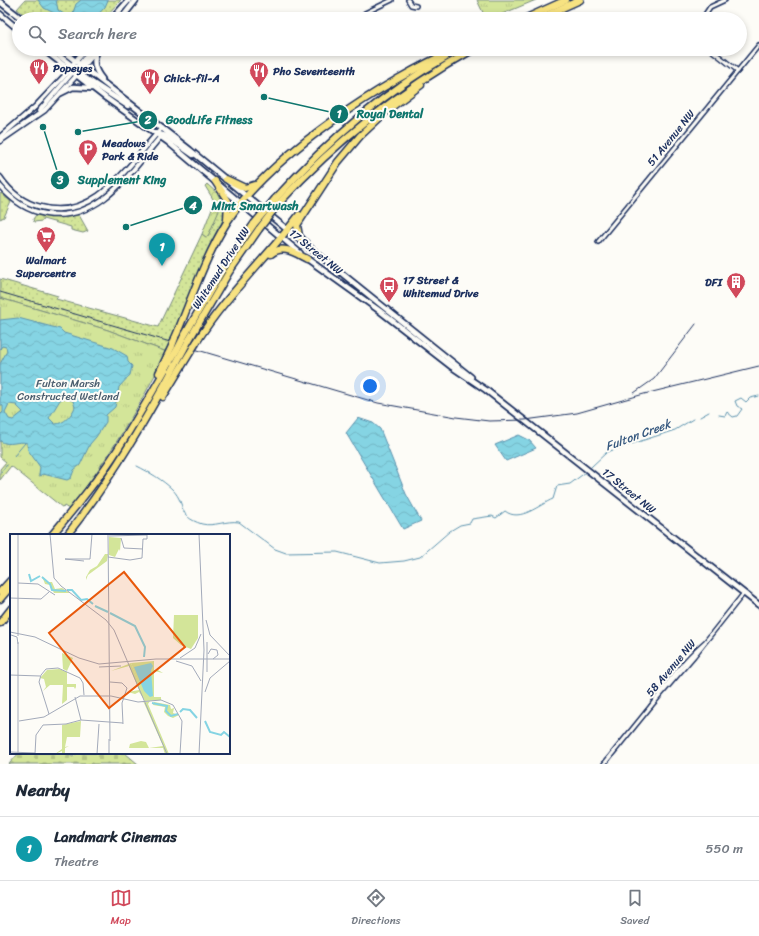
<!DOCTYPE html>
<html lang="en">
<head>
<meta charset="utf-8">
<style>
  body { margin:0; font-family:Sriracha,sans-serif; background:#f2f2f3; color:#1f2937 }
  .you { position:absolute; left:370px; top:386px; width:14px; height:14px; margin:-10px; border:3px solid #fff; border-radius:50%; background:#1a73e8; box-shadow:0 0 0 6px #1a73e833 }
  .badge { display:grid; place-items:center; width:26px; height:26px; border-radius:50%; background:#d1495b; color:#fff; font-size:13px; font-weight:700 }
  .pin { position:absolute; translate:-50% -33px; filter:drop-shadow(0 1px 2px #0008) }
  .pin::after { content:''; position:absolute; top:21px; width:14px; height:12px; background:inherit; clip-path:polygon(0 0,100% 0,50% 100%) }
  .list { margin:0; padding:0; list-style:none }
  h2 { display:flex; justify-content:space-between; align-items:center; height:52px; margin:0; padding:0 16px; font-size:17px }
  h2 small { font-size:13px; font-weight:400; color:#747a83 }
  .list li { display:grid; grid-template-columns:26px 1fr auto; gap:12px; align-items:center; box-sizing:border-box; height:64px; padding:0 16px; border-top:1px solid #e0e1e3 }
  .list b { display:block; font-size:15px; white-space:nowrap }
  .list p { margin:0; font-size:13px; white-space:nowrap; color:#747a83 }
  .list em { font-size:13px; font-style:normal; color:#747a83 }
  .icon { flex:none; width:22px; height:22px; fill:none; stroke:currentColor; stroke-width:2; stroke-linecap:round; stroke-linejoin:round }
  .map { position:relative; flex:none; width:759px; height:764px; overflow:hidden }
  .search { position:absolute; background:#fff; box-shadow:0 2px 6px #0003; left:12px; right:12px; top:12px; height:44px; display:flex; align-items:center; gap:10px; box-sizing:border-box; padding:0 14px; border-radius:22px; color:#747a83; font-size:15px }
  .sheet { height:116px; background:#fff }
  nav { display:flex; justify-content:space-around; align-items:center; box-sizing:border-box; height:56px; border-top:1px solid #e0e1e3; background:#fff; font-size:11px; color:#747a83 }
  nav a { display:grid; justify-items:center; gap:2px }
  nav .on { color:#d1495b }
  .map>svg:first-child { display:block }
  .grass { fill:url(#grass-dots); stroke:#778a7c }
  .forest { fill:url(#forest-crowns); stroke:#778a7c }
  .cemetery { fill:url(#cemetery-stones); stroke:#778a7c }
  .park { fill:url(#park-tufts); stroke:#778a7c }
  .water { fill:url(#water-waves); stroke:#5b92ae; fill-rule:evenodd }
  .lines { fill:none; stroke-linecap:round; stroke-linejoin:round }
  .stream { stroke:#5b92ae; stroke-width:1 }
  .minor-casing { stroke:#1b2f5e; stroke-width:6 }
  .tertiary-casing { stroke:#1b2f5e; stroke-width:7 }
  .secondary-casing { stroke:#1b2f5e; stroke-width:8 }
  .motorway-casing { stroke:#1b2f5e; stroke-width:9 }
  .minor { stroke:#fdfcf7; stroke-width:3 }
  .tertiary { stroke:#fdfcf7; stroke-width:4 }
  .secondary { stroke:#fdfcf7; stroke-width:4.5 }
  .motorway { stroke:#f7e281; stroke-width:6 }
  .rail { stroke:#1b2f5e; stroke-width:1 }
  .motorway-bridge-casing { stroke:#1b2f5e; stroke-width:9; stroke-linecap:butt }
  .motorway-bridge { stroke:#f7e281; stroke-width:6 }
  .labels { text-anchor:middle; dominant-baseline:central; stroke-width:4; stroke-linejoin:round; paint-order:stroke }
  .poi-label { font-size:11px; font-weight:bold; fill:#1b2f5e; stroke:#fdfcf7; text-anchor:start }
  .street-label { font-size:11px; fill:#1b2f5e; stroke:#fdfcf7 }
  .park-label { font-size:11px; fill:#495c6d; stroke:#fdfcf7 }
  .water-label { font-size:12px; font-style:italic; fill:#36587f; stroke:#fdfcf7 }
  .inset-river { fill:none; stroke:#85d4e3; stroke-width:2 }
  .inset-road { fill:none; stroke:#a3aaba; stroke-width:1 }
  .view { fill:#e8590c; fill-opacity:0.15; stroke:#e8590c; stroke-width:2 }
  .inset-edge { fill:none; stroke:#1b2f5e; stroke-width:2 }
  .leader { fill:none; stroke:#0f766e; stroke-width:1.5 }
  .callout-dot { fill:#0f766e; stroke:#fdfcf7; stroke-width:1.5 }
  .mark-label { font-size:12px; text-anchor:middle; font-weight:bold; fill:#fff }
  .callout-label { font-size:12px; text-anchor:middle; font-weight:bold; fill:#0f766e; stroke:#fdfcf7; stroke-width:4; stroke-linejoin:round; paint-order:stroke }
</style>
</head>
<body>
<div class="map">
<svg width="759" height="764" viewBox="0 0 759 764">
  <defs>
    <pattern id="grass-dots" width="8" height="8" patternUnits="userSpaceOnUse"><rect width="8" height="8" fill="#d3e599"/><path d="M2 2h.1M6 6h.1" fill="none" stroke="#b5c586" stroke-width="1.8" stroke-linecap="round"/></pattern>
    <pattern id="forest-crowns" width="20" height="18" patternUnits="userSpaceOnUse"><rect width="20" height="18" fill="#d3e599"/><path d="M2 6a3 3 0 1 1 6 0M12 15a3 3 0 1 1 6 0" fill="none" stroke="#b5c586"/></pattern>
    <pattern id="cemetery-stones" width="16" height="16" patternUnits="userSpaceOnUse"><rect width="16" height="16" fill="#d3e599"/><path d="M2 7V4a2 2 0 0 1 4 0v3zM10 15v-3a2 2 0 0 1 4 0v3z" fill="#b5c586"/></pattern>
    <pattern id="park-tufts" width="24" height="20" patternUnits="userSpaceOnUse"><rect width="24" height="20" fill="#d3e599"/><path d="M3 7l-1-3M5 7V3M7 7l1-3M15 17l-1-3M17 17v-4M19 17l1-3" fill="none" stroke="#b5c586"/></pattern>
    <pattern id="water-waves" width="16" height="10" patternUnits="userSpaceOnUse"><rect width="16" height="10" fill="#85d4e3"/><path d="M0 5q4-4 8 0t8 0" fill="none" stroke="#72b6c5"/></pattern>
  </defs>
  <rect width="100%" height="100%" fill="#fdfcf7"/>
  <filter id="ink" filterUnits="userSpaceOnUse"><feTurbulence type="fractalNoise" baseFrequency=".025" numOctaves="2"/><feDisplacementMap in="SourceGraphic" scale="8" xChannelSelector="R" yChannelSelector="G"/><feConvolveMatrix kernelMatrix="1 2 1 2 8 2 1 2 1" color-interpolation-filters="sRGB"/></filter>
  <g filter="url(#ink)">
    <!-- grass -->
    <g class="grass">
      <path d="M25,0H121L103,19H30L17,9Z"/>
      <path d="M1,193L11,202L4,217L0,219V194Z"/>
      <path d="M218,194C231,208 224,218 217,233L167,352L108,330L0,298V279L58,296L56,299L158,327L202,234L206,237L221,200Z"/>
      <path d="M36,215L60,218L79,215L88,231L83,233L71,230V227L43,219L42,221L34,222L33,219Z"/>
    </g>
    <!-- forest -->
    <path class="forest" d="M207,184L218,194L222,204L208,236L206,237L202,234L214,203L213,199L205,186Z"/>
    <!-- cemetery -->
    <path class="cemetery" d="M19,753H66L73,757L77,753H125L138,764H9Z"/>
    <!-- park -->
    <g class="park">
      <path d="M477,0H536L490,19H486Z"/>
      <path d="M0,298L108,330L167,352C139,407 108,460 69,509L64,506L63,508L11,466L0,480V469L6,462L0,457Z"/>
    </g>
    <!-- water -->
    <g class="water">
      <path d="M38,0H56L58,10L68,17L72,16L76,4L81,0H108L105,7L94,19H58L56,14L44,8Z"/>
      <path d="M18,318L60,329L64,333L113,348L127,356L128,362L132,366L130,375L119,387L115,407L106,415V422L96,437L90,444L80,465L74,470L71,478L67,480L43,474L39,476L40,467L28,450L27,443C18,440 10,447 0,441V415L3,412V406L0,404V364L7,351L6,347L2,346L0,349V320ZM65,397L73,401L75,407C72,415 64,424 55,424L49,418L60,400ZM9,404L16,405L23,412L13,420L9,419L5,412Z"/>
      <path d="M358,418L373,423L380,429L406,494L421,521L403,529L346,433Z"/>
      <path d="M519,435L529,440L536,448L506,461L495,445Z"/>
    </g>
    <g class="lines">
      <!-- stream -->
      <g class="stream">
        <path d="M719,415L725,416L727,412L733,417L737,416L742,409L737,406L735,401L741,398L746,402L750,398L759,396"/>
        <path d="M700,417L709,412"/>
        <path d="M14,456L25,443"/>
        <path d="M137,466C149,472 163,480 173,490C187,505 176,516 202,524C214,527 226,520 239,522L275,549L286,553L337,552L380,563L404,561L420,557L450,531L460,525L470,523L472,519L492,516L496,518L505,511C520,523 540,504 553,499L557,486L570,484L586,472"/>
        <path d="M591,467L607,452L675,430L693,419"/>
        <path d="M0,473L7,465"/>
      </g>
      <!-- minor casing -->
      <g class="minor-casing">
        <g id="minor">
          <path d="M408,0L411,5L416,6"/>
          <path d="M365,13L392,0"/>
          <path d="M702,19L710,7L725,0"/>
          <path d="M710,49L738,71"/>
          <path d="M598,242L759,45"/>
          <path d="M705,642C683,661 667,683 651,706L694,656L744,593"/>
          <path d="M604,764L651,706"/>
        </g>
      </g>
      <!-- tertiary casing -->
      <g class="tertiary-casing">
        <g id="tertiary">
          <path d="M39,111L73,72"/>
          <path d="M0,137L35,107L70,70"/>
          <path d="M0,141L45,110L77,75"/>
          <path d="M0,177C10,192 24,203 41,207C97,222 129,163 162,128"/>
          <path d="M0,186C12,200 27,211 46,214C101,222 131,171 162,135"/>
        </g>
      </g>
      <!-- secondary casing -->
      <g class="secondary-casing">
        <g id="secondary">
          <path d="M0,2L22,19"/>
          <path d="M0,14L19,30"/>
          <path d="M112,19L129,0"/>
          <path d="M121,19L136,0"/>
          <path d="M43,49L106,98L168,142L300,253"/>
          <path d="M50,49L74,67H83"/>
          <path d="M60,49L190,150L300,240"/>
          <path d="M98,49C92,61 94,69 102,79"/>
          <path d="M65,53L75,52L82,49"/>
          <path d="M74,63L86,49"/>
          <path d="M78,67L92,49"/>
          <path d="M82,68L95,52"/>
          <path d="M73,70L128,106"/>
          <path d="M61,93L73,87L92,88"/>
          <path d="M159,134L166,136L193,155"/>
          <path d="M309,247L471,377"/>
          <path d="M306,258L380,311L452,367L486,390L759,605"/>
        </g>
      </g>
      <!-- motorway casing -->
      <g class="motorway-casing">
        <g id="motorway">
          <path d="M524,19L566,0"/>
          <path d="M538,19L580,0"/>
          <path d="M226,179L245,188L254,185"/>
          <path d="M215,181L228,201L227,220"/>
          <path d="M275,199C325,144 380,94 445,58"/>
          <path d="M279,203C336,141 400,90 474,49"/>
          <path d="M310,248L299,236L297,225L338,162L360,136L389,109L421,85"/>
          <path d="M271,254C283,244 295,253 307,259"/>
          <path d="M175,338C191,300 205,257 227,222C269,156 386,79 457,49"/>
          <path d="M183,338L224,267L254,224"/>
          <path d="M189,340L229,272L259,229"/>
          <path d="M196,343C225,296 266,259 299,215"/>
          <path d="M159,373L172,346"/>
          <path d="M163,397L191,351"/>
          <path d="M52,535C73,510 94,485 112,458C136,422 156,385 178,348"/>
          <path d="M67,535C113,477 149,414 184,349"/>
          <path d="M0,592L11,580"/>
          <path d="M0,599L11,586"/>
          <path d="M0,623L11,609"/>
        </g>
      </g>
      <!-- minor -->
      <use href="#minor" class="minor"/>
      <!-- tertiary -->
      <use href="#tertiary" class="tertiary"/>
      <!-- secondary -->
      <use href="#secondary" class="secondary"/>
      <!-- motorway -->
      <use href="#motorway" class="motorway"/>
      <!-- rail -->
      <g class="rail">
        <path d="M0,292L378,403L456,417L489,421L525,420L577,413L644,394L759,366"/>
        <path d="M634,393L654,379L696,324"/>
      </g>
      <!-- motorway-bridge casing -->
      <g class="motorway-bridge-casing">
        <g id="motorway-bridge">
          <path d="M254,224L275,199"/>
          <path d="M259,229L279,203"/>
          <path d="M172,346L175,338"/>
          <path d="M178,348L183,338"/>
          <path d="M184,349L189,340"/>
          <path d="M191,351L196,343"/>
        </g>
      </g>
      <!-- motorway-bridge -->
      <use href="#motorway-bridge" class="motorway-bridge"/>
    </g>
  </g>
  <!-- icons -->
  <defs>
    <g id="restaurant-pin" transform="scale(1)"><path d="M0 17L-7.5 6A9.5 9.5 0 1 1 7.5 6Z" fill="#d1495b" stroke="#fdfcf7"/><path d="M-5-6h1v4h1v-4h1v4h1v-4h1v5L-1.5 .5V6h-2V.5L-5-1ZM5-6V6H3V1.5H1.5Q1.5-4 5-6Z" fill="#fff"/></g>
    <g id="parking-pin" transform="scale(1)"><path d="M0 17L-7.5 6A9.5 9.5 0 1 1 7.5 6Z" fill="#d1495b" stroke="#fdfcf7"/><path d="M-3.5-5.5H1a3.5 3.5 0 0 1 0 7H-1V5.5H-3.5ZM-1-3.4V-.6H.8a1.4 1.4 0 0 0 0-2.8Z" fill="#fff"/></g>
    <g id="supermarket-pin" transform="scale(1)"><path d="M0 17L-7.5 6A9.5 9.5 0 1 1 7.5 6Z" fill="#d1495b" stroke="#fdfcf7"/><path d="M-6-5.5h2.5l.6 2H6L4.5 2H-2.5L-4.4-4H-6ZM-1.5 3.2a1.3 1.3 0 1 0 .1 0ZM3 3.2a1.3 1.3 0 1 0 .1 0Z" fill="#fff"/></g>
    <g id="building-pin" transform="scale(1)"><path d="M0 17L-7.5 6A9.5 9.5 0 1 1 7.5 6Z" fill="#d1495b" stroke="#fdfcf7"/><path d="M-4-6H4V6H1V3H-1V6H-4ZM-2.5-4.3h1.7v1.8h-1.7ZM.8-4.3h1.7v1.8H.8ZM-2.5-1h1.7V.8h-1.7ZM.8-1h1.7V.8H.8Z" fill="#fff"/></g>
    <g id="bus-pin" transform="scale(1)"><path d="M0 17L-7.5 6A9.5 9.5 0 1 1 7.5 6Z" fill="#d1495b" stroke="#fdfcf7"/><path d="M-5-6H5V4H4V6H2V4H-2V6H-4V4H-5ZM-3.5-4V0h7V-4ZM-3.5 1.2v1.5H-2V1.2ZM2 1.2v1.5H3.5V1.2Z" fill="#fff"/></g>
  </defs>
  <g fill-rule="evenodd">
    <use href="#restaurant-pin" x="39" y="68"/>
    <use href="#restaurant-pin" x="259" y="71"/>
    <use href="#restaurant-pin" x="150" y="78"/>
    <use href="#parking-pin" x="88" y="149"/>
    <use href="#supermarket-pin" x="46" y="236"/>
    <use href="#building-pin" x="736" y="282"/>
    <use href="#bus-pin" x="389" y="286"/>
  </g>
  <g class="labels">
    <!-- poi labels -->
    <g class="poi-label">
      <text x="53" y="68">Popeyes</text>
      <text x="273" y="71">Pho Seventeenth</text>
      <text x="164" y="78">Chick-fil-A</text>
      <text x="102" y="143">Meadows<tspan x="102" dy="13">Park &amp; Ride</tspan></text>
      <text x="46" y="260" text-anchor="middle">Walmart<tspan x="46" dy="13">Supercentre</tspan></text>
      <text x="403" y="280">17 Street &amp;<tspan x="403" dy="13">Whitemud Drive</tspan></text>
      <text x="722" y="282" text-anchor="end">DFI</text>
    </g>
    <!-- street labels -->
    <g class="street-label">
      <text transform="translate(671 138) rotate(-51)">51 Avenue NW</text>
      <text transform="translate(316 252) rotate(39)">17 Street NW</text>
      <text transform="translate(221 268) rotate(-57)">Whitemud Drive NW</text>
      <text transform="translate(629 491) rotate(39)">17 Street NW</text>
      <text transform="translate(671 668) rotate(-50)">58 Avenue NW</text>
    </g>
    <!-- park labels -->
    <g class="park-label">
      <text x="68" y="383">Fulton Marsh<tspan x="68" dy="13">Constructed Wetland</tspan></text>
    </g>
    <!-- water labels -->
    <g class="water-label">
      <text transform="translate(638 435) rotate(-20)">Fulton Creek</text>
    </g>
  </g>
  <!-- overview -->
  <g transform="translate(10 534)">
    <rect width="220" height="220" fill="#fdfcf7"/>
    <path d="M121,129L135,164L134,158L135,167L129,158L125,160L118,158L129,156L119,132L101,137ZM140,167L138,170L159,220H155L153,214H139L153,212L134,169H132Z" fill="#d3e599"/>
    <path d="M32,42L37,48H42L45,55L52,54L60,59H44L40,51L35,50ZM144,168L160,171L161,175L164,174L163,179L169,181L163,184L158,182L154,178L155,173L143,171Z" fill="#d3e599"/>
    <path d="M95,20H98L97,27L78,41L76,46V43L80,36L87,32Z" fill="#d3e599"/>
    <path d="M164,81H188V104L181,115L171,111L163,104Z" fill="#d3e599"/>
    <path d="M99,3L111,4L110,17L109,15L105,23L99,21ZM52,119L63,124L57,137L53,135ZM144,127V136H148L153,139L144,137V163H151V166L135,167L121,129ZM49,135L57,138V150H66V153L65,155L64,153H57V166L52,170L53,151H40L33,157L36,153L34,145L30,144L37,136ZM71,187L70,203H57L55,213L59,212L55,214V220H52V217L45,220L52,215V191ZM131,207L136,208L139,214H119L120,210Z" fill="#d3e599"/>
    <path d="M141,129L143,132L141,136L143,162L140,163L134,157L124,133Z" fill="#85d4e3"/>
    <path class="inset-river" d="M19,40L21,47L30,42M32,43L40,50L42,56L56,57M57,56H62L71,66L77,65L83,70M85,72L98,78M100,79L125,92L135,113L134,123M142,169L157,172L156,177L161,182L168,180M170,178L173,175L180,176L187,184M195,187L200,198L211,201L214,198L220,203"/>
    <path class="inset-road" d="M40,0L44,44L51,52L96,86L104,96L157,220M98,0L100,207M189,0L194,116L189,220M99,2L137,1M111,4L114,14L133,15M98,23L120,26L132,24L133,5H137V0M74,27L55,25H80L82,0M8,49L28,50L45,61M0,64L31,65L39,58M196,86L200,101L220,122M0,98L25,103L69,124L89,130L146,125H220M1,101L7,103L8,110M8,102V0M198,120L201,115L207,116L208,121L203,125M170,124L185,114L191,100M166,127L182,132L191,147M89,133L111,132M197,138V108M0,141L30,142M100,148L112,149L117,154L112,169L113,190M195,158L200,144L220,127M101,162L128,168L151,166L163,171L172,187L170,220M65,163L71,186M39,180L29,148L31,141L36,135L48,134L70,144L73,149L74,161M9,187L34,183L70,162H101M99,205V220M0,218L25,219M8,220V108M25,220L26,201L33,191L56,190L71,186L113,189M61,220H94M87,220L89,190"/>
    <path class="view" d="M114,38L175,113L99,174L39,99Z"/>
    <rect width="220" height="220" class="inset-edge"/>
  </g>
  <!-- callouts -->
  <path class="leader" d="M264 97L339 114M78 132L148 120M43 127L60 180M126 227L193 205"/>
  <g class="callout-dot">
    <circle cx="264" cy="97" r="4"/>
    <circle cx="78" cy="132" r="4"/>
    <circle cx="43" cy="127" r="4"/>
    <circle cx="126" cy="227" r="4"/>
    <circle cx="339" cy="114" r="10"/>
    <circle cx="148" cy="120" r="10"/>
    <circle cx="60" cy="180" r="10"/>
    <circle cx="193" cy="205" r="10"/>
  </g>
  <g class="mark-label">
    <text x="339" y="118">1</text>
    <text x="148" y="124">2</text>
    <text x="60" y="184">3</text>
    <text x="193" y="210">4</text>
  </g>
  <g class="callout-label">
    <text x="390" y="118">Royal Dental</text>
    <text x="209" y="124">GoodLife Fitness</text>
    <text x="122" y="184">Supplement King</text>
    <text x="255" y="210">Mint Smartwash</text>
  </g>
</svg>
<div class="you"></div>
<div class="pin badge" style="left:162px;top:266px;background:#0f9aa8">1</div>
<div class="search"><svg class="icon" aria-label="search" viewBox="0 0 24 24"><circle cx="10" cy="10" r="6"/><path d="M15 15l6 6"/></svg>Search here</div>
</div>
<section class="sheet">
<h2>Nearby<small></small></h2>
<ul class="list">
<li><span class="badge" style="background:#0f9aa8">1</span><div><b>Landmark Cinemas</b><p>Theatre</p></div><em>550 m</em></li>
</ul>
</section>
<nav>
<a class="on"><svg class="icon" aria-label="map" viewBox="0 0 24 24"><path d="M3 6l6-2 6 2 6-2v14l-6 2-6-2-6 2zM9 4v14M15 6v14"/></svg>Map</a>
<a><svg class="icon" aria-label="directions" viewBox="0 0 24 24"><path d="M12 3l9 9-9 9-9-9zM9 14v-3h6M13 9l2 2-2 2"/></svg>Directions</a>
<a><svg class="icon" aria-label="saved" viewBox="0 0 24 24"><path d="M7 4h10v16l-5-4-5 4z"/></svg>Saved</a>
</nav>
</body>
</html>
